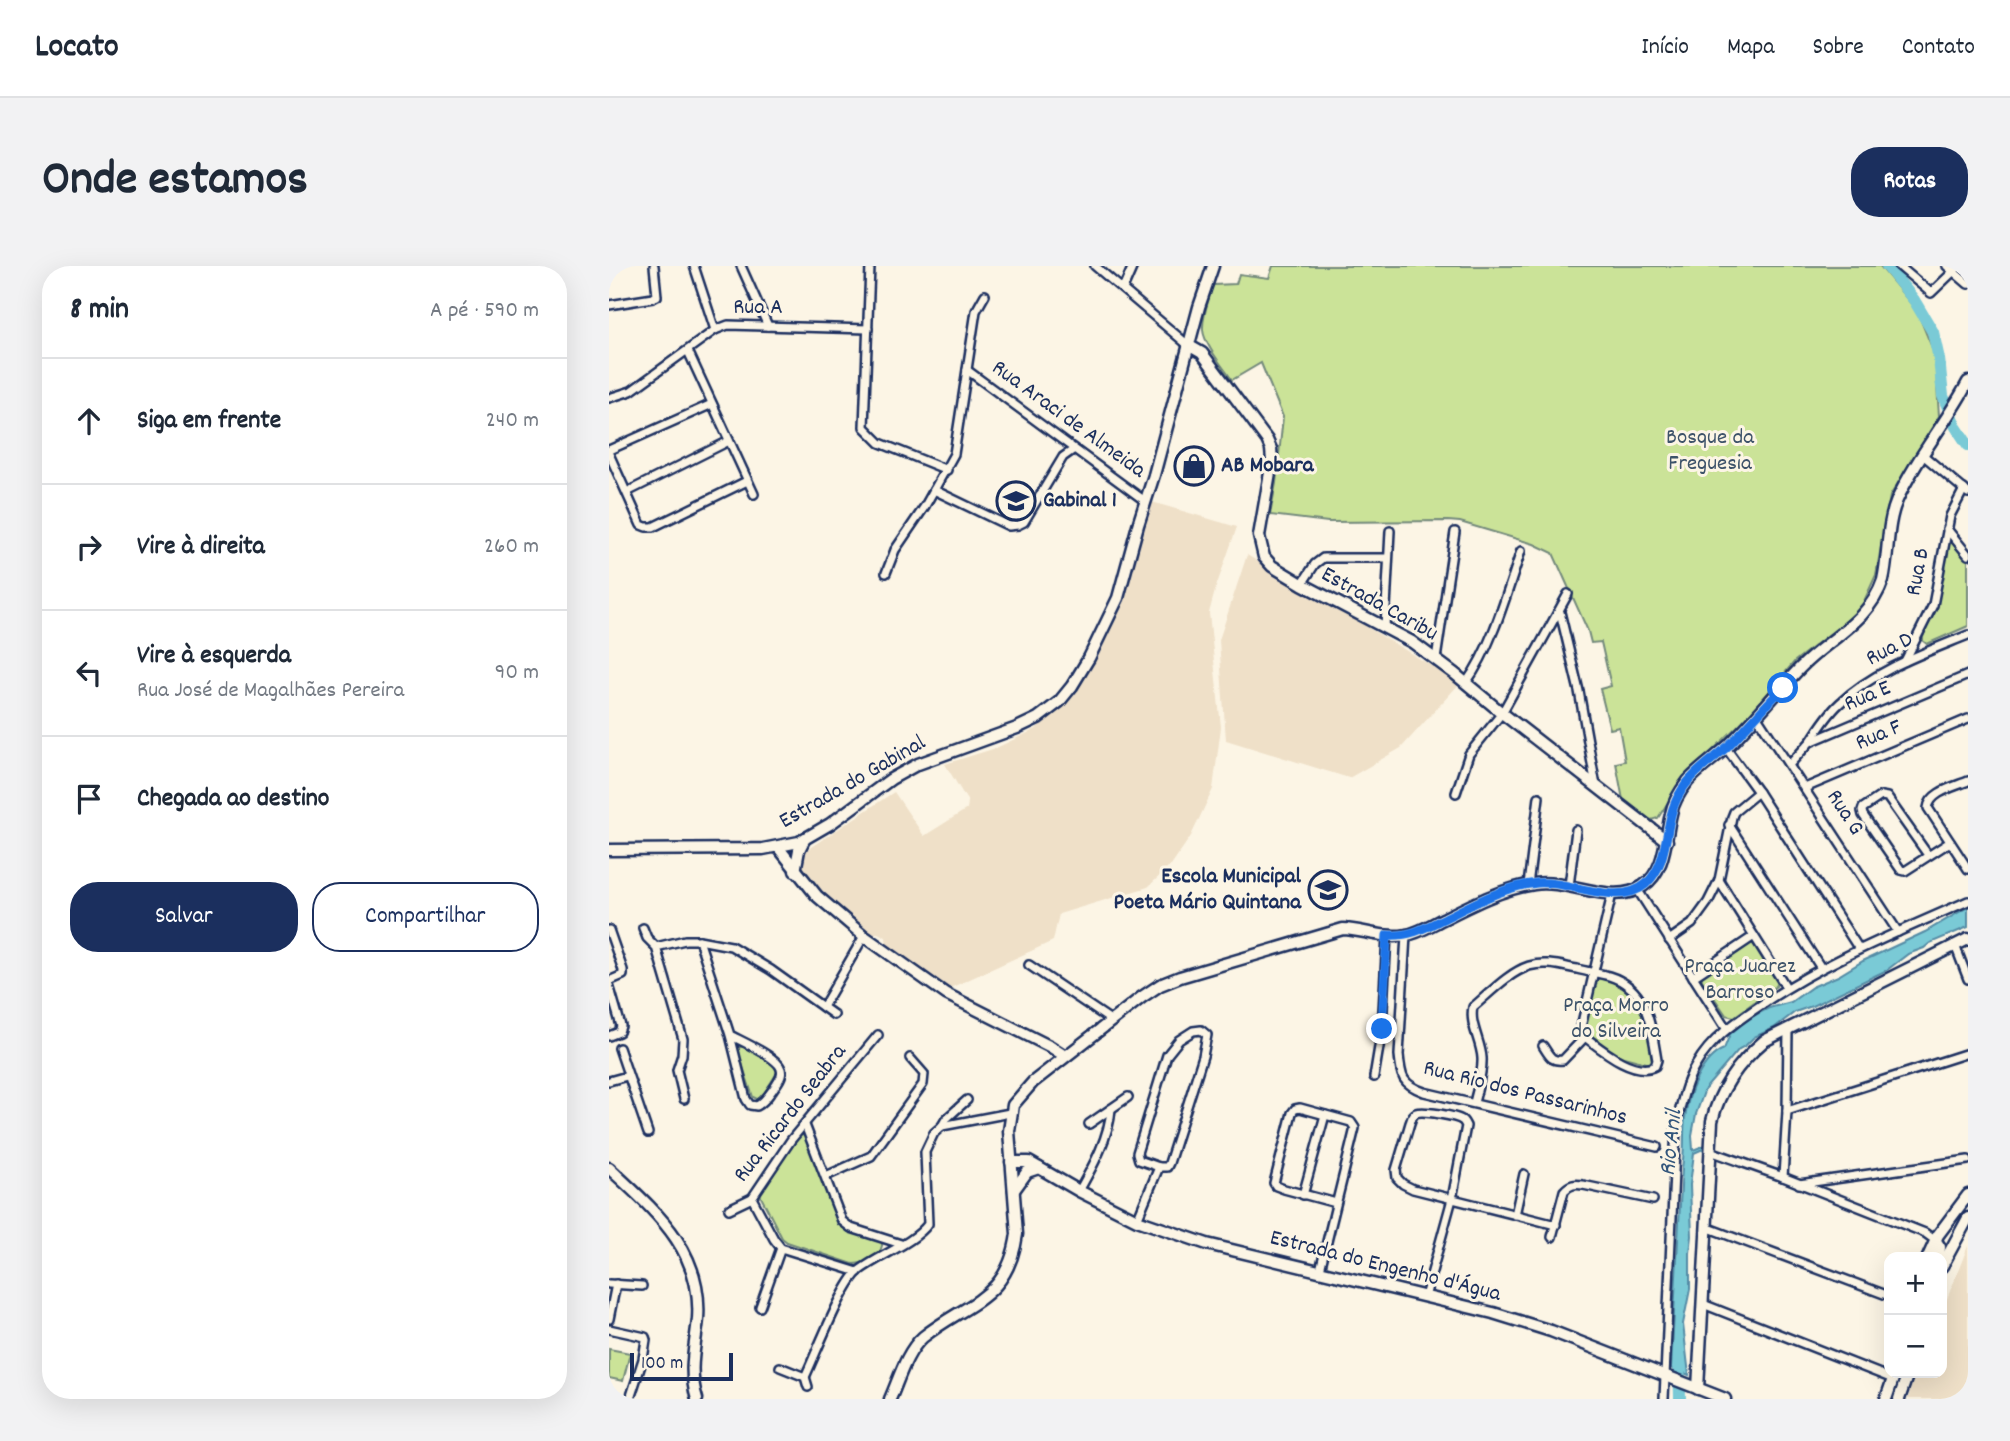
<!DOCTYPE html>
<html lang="pt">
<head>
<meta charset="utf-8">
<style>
  body { margin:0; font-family:Dekko,sans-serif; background:#f2f2f3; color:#1f2937 }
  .controls { position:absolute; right:21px; bottom:21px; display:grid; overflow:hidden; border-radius:14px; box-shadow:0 7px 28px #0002 }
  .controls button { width:63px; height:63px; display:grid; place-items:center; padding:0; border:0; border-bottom:2px solid #e0e1e3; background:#fff; color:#1f2937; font:35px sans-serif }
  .scale { position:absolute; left:21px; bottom:18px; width:103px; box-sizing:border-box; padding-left:7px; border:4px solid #1b2f5e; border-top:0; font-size:19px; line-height:24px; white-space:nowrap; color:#1b2f5e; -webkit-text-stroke:5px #fcf5e5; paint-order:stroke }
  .stop { position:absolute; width:21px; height:21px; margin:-16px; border:5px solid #1a73e8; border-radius:50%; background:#fff }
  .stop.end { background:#1a73e8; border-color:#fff; box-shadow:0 2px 7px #0008 }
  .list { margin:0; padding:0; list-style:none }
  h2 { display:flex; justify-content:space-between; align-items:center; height:91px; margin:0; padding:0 28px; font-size:30px }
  h2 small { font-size:23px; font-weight:400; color:#747a83 }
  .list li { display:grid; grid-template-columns:46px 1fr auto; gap:21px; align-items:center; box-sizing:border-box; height:126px; padding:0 28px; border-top:2px solid #e0e1e3 }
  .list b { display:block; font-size:26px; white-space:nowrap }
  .list p { margin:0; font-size:23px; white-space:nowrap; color:#747a83 }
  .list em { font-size:23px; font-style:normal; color:#747a83 }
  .actions { display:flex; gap:14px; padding:21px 28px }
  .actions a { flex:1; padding:16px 0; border:2px solid #1b2f5e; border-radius:28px; text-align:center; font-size:24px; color:#1b2f5e }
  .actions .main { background:#1b2f5e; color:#fff }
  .icon { flex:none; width:38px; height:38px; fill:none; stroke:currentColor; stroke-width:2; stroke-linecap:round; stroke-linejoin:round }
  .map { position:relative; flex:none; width:1359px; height:1133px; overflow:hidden; border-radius:28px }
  header { display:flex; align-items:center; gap:42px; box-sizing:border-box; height:98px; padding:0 35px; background:#fff; border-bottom:2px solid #e0e1e3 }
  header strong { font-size:33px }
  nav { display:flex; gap:38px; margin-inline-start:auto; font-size:24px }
  .intro { display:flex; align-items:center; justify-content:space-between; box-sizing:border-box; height:168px; padding:0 42px }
  h1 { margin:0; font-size:49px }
  .button { padding:18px 32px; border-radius:28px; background:#1b2f5e; color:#fff; font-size:24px; font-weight:700 }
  main { display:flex; gap:42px; padding:0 42px }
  aside { flex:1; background:#fff; border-radius:28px; box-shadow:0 7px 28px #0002 }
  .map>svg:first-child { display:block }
  .built { fill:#efe0c8 }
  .green { fill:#cbe398; stroke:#73897b; stroke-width:2 }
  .water { fill:#7acad6; stroke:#548ca6; stroke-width:2 }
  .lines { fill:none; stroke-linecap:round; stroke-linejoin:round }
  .river { stroke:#7acad6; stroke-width:12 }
  .street-casing { stroke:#1b2f5e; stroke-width:12 }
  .secondary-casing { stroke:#1b2f5e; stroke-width:15 }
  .street { stroke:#fcf5e5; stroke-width:7 }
  .secondary { stroke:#fcf5e5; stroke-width:10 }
  .route { stroke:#1a73e8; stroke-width:9 }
  .labels { text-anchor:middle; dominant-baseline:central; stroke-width:6; stroke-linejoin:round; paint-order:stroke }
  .street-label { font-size:23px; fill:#1b2f5e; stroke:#fcf5e5 }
  .park-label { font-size:23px; fill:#3e536a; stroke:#fcf5e5 }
  .poi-label { font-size:23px; font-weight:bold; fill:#1b2f5e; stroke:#fcf5e5; text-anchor:start }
  .water-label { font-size:24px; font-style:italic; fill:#33567c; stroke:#fcf5e5 }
</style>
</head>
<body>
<header>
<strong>Locato</strong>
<nav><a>Início</a><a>Mapa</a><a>Sobre</a><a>Contato</a></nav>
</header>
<div class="intro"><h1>Onde estamos</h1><a class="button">Rotas</a></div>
<main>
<aside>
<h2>8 min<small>A pé · 590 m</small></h2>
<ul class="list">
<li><svg class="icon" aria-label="ahead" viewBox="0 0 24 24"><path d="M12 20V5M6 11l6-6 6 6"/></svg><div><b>Siga em frente</b></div><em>240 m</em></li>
<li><svg class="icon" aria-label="right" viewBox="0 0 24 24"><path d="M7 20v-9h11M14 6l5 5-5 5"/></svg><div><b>Vire à direita</b></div><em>260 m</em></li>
<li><svg class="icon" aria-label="left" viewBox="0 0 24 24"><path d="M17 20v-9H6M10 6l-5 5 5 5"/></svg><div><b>Vire à esquerda</b><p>Rua José de Magalhães Pereira</p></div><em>90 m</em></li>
<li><svg class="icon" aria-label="arrive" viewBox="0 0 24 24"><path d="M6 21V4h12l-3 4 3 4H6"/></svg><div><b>Chegada ao destino</b></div></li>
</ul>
<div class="actions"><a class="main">Salvar</a><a>Compartilhar</a></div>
</aside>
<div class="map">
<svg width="1359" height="1133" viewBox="0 0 1359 1133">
  <rect width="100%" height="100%" fill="#fcf5e5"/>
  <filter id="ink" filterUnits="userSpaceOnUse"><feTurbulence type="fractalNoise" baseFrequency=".0143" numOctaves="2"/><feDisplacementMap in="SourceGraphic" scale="14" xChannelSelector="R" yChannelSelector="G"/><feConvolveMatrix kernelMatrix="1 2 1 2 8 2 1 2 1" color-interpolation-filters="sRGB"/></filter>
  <g filter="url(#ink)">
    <!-- built -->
    <g class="built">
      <path d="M543,236L628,261L607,321L600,347L612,461L604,523L582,570L562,599L539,621L450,648L444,675L339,723L278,681L277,671L269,667L260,668L217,633L192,600L196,585L285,526L315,570L358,543L359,536L336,498L387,482L427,463L452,437L485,392L516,328Z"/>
      <path d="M638,289L851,417L792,482L740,512L617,474L610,374Z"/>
      <path d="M1359,980V1133H1299L1306,1107H1333V1045Z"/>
    </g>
    <!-- green -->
    <g class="green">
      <path d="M664,0H1271L1308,45L1326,89L1330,150L1281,230L1267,309L1251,344L1186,395L1142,447L1074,513L1049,552L1042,554L1014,534L1007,497L1016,495L1010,461L1001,463L991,423L1002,420L992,376L982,377L979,365L944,287L925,278L851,256L839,255L719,256L661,249L667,217L674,151L652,97L623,114C615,102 595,78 594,64C593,50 600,33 604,19L627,18L630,8L660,12Z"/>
      <path d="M1345,273L1348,275L1359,293V360L1318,378L1314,375V371L1329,334L1338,278L1340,275Z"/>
      <path d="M1142,677L1146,679L1169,717L1167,720L1125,751L1117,749L1093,714L1092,709Z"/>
      <path d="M991,711C1000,711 1016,718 1022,725C1034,736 1051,785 1041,798L1007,789L979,770L976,759L985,716Z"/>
      <path d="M129,781H135L167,799L168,807L152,832L148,833L144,831L129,786Z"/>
      <path d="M191,868L198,871L233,957L273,976C275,989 256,998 244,998L178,976L173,972L152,931L151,925Z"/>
      <path d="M0,1083L21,1087L14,1115L0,1112Z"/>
    </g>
    <!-- water -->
    <path class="water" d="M1359,641V661L1321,677L1315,682L1299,688L1278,704L1203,740L1186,746L1165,762L1145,771L1136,780L1130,783L1096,823L1087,848L1083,869L1084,884L1094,880V883L1085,887L1081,919L1083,970L1081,987V1023L1074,1058L1080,1109L1062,1102L1073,902C1076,885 1074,869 1076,852C1079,828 1092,792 1115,783L1121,768L1142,751L1160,742L1182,736L1203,721L1229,710L1254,695L1316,666Z"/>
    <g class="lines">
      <!-- river -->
      <g class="river">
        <path d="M1278,0L1305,34L1324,66L1330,93L1334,130L1347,161L1359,179"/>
        <path d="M1070,1089L1071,1133"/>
      </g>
      <!-- street casing -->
      <g class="street-casing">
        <g id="street">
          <path d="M85,0L106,64"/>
          <path d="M132,0L159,60"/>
          <path d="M261,0L255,161L271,177L338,204"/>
          <path d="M486,0L579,79"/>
          <path d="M1290,0L1322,27L1350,0"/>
          <path d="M1338,0L1359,18"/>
          <path d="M514,23L524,0"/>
          <path d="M0,39L44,32L48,30L45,0"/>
          <path d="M79,85L145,228"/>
          <path d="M358,104L536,235"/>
          <path d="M0,132L22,125L106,64L119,59L259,63"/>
          <path d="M0,184L103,138"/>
          <path d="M0,188L32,259L37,261H44L138,215"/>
          <path d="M1314,189L1359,227"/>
          <path d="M325,224L400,260L409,259L415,256L454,191L464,184"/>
          <path d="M18,226L120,175"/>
          <path d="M1338,263L1359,289"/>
          <path d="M277,307L286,284L316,240L345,188L367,45L376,29"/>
          <path d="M693,318L706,298L714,292H779"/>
          <path d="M951,346L970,425L987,520"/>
          <path d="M776,361L781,265"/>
          <path d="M827,393L846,266"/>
          <path d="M1296,395L1324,339L1341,250L1355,223"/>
          <path d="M857,417C883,381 898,327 912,285"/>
          <path d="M1147,449L1289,666"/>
          <path d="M1202,475C1210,462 1219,448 1231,437C1266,404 1315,387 1359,369"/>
          <path d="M1117,482L1149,526L1250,683"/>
          <path d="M1181,498L1201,476L1359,409"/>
          <path d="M1359,515C1345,521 1321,526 1319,542L1359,603"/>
          <path d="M1196,522L1359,453"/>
          <path d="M847,527L860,488L893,447L959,328"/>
          <path d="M1120,559L1212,702"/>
          <path d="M1319,589L1278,531L1272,530L1254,542L1253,545L1254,549L1292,604L1296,605L1341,576"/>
          <path d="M1110,614L1177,721"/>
          <path d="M919,619L930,531"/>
          <path d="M960,620L967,564"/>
          <path d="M1028,623L1117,762"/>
          <path d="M34,662L38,672L47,681L74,773L73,789L68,804L75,833"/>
          <path d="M0,664L14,704V709L0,715"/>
          <path d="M797,669L790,789C792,811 793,818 815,826L1048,881"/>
          <path d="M90,674L121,769L137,833L141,839L148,840C157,835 161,827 167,819C170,814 174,810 172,803C169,791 132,775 121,769"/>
          <path d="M1060,674L1083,658L1099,636L1110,614L1123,551L1125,546L1149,526"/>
          <path d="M1346,679L1359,713"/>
          <path d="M47,681L76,674H90L122,680L162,704L225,749"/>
          <path d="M420,699L503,755"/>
          <path d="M1084,711L1145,670"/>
          <path d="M0,719L12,760L10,766L0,770"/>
          <path d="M214,741L255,670"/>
          <path d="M592,764L598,769L594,790L560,897L558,901H550L530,894L528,887L558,789L570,774L584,765Z"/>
          <path d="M934,780C940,789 942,796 954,794L976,771"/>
          <path d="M10,782L39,867"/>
          <path d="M765,811L773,763L778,669"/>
          <path d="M0,815L18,810"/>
          <path d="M865,837C868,823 874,807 873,792C872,775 860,758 864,741C881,727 899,707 920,700C937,695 952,700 968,703C979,706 990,707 1000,710C1039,722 1042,760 1048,794L1046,800C1025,811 992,783 976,771L972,761L1003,628"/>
          <path d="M1178,845L1359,787"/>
          <path d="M480,858L519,831"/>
          <path d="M196,859L233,955L242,962L292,978"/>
          <path d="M333,860L401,847"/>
          <path d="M1101,885L1174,911L1316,967L1327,975"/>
          <path d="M217,910L262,890L314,818L315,808L301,792"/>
          <path d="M1174,911L1178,845L1179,763"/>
          <path d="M1190,918L1359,894"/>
          <path d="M470,925C484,900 500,872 502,843"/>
          <path d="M694,929L716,849"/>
          <path d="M143,932L165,973L172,982L249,1006"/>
          <path d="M120,943L143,932L182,874L269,769"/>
          <path d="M906,949L915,908"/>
          <path d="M528,954L550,901"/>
          <path d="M1097,961L1280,1030"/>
          <path d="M943,971L955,925C961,918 966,918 974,919L1044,934"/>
          <path d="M711,1004L746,862L742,856L691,842L686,843L683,847L665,917L667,920L675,923L727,937"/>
          <path d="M0,1018L33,1020"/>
          <path d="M816,1031L843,933L857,860C856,858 855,856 854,855C849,850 813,844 807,847C803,849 803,852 801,857L787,904L788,912L794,918L804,923L947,959"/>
          <path d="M1094,1038L1284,1113"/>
          <path d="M151,1041L172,982"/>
          <path d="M0,1053L7,1018"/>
          <path d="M0,1063L36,1071L37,1074L34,1093L21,1133"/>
          <path d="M171,1101L196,1111L199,1121"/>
          <path d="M196,1111C207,1088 234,1017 251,1004C271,989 305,977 319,958L316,886L325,867L333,860L337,853L358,834"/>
          <path d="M1055,1133L1067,860C1072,839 1076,817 1087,799C1102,773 1125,757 1149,741C1214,696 1287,667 1359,635"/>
        </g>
      </g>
      <!-- secondary casing -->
      <g class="secondary-casing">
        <g id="secondary">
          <path d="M579,79L593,87L658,174L662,183L663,195L650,270L655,291L663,300L693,318L803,376L846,408L893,447L1058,575"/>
          <path d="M169,581L208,630L255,670L337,728L442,781L456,790"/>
          <path d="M0,584L154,583L190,576L221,558L282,513L309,498L408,462L429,452L450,436L463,420L480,392L509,332L529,259L545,209L590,41L604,0"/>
          <path d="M186,605L190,584L196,572"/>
          <path d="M402,896H420L470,925L528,954L598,978L884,1047L942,1065L1116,1133"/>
          <path d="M0,902C46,945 94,984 89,1053C86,1083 79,1103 88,1133"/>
          <path d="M405,924L418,906L430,902"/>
          <path d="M1327,975L1331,981L1330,991"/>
          <path d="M1319,991L1329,969L1359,929"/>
          <path d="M1333,1000L1359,952"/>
          <path d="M1089,1123L1103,855C1111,822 1129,797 1155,775L1359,673"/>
          <path d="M281,1133C290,1113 297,1086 314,1071C358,1036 399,1034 408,968L400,865L404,839L424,816L533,731L551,719L571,711L734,663C754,664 777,673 797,669C811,667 823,658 836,652C864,638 893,623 925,618C959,612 1004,641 1034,620C1057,605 1056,572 1062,548C1064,536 1072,524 1079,515C1091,502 1106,492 1119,480C1144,455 1167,427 1191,402C1220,372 1260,356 1274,314C1280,288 1277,259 1288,234C1307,192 1338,156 1359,116"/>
          <path d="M1277,1133L1286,1107"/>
          <path d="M1290,1133L1299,1107"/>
        </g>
      </g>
      <!-- street -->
      <use href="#street" class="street"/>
      <!-- secondary -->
      <use href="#secondary" class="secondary"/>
    </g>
  </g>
  <g class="lines" filter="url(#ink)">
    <!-- route -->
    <path class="route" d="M773,763L778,669C801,671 818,661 838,651C866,637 897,620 928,617C961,614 1009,642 1037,618C1062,595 1054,556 1070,529C1081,508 1102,496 1119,480C1138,461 1155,441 1174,422"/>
  </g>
  <!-- icons -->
  <defs>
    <g id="shop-ring" transform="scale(2.0125)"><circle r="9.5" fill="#fcf5e5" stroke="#1b2f5e" stroke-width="1.5"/><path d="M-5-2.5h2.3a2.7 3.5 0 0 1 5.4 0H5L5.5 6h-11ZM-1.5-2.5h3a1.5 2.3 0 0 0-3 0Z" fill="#1b2f5e"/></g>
    <g id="school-ring" transform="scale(2.0125)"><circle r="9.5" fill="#fcf5e5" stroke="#1b2f5e" stroke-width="1.5"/><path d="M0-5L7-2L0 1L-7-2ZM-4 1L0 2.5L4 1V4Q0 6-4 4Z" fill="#1b2f5e"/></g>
  </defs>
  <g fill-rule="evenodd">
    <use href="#shop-ring" x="585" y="200"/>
    <use href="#school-ring" x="407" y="235"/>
    <use href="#school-ring" x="719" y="624"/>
  </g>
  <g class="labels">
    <!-- street labels -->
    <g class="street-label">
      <text x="149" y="42">Rua A</text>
      <text transform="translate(459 154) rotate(36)">Rua Araci de Almeida</text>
      <text transform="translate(1310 306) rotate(-79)">Rua B</text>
      <text transform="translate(770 339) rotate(29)">Estrada Caribu</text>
      <text transform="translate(1281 384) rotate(-27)">Rua D</text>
      <text transform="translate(1259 431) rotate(-23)">Rua E</text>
      <text transform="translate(1270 470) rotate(-23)">Rua F</text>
      <text transform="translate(244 517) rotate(-30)">Estrada do Gabinal</text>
      <text transform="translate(1235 547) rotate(57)">Rua G</text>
      <text transform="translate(916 828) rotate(14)">Rua Rio dos Passarinhos</text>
      <text transform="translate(182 848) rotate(-52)">Rua Ricardo Seabra</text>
      <text transform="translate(776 1001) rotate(14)">Estrada do Engenho d'Água</text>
    </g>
    <!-- park labels -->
    <g class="park-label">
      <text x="1101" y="172">Bosque da<tspan x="1101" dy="26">Freguesia</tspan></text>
      <text x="1131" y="701">Praça Juarez<tspan x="1131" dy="26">Barroso</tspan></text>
      <text x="1007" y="740">Praça Morro<tspan x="1007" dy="26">do Silveira</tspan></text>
    </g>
    <!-- poi labels -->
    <g class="poi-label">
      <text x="612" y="200">AB Mobara</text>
      <text x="434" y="235">Gabinal 1</text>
      <text x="692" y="611" text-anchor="end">Escola Municipal<tspan x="692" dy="26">Poeta Mário Quintana</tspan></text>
    </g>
    <!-- water labels -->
    <g class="water-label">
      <text transform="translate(1063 877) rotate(-84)">Rio Anil</text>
    </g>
  </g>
</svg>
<div class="controls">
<button>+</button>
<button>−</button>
</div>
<div class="scale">100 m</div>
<div class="stop" style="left:1174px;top:422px"></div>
<div class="stop end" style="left:773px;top:763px"></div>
</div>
</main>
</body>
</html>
